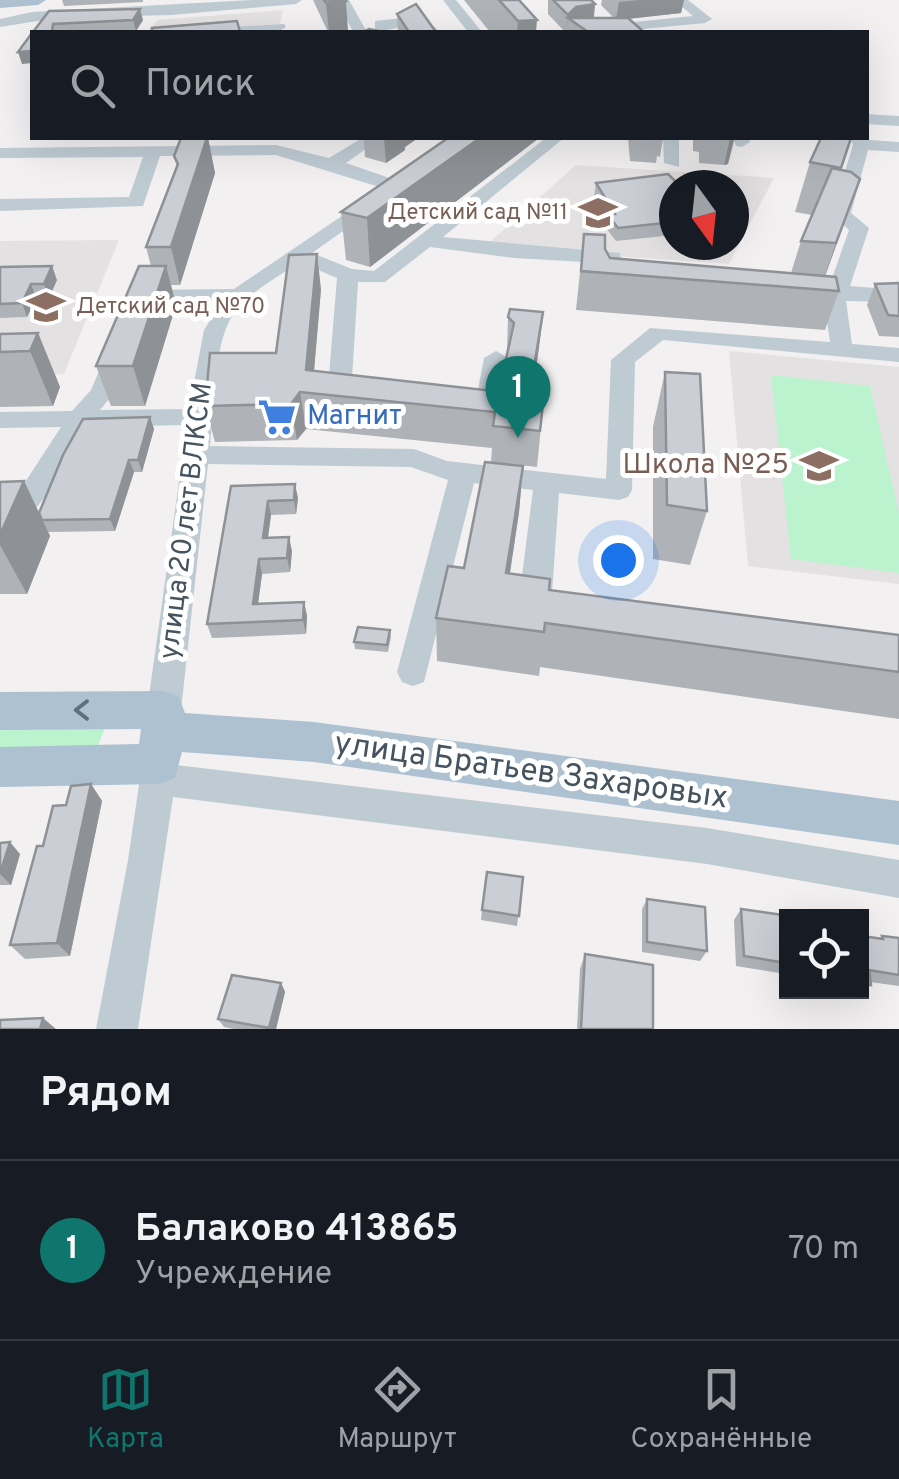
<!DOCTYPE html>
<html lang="ru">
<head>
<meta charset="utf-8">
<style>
  body { margin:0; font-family:Overpass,sans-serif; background:#20242c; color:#f1f3f6 }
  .controls { position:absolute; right:30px; bottom:30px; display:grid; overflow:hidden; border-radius:0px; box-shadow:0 10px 40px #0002 }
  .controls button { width:90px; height:90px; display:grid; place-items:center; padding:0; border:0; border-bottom:2px solid #363941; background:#171b24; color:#f1f3f6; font:50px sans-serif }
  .compass { position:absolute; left:659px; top:170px; width:90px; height:90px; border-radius:50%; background:#171b24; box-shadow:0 10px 40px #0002; rotate:165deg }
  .you { position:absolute; left:618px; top:560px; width:35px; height:35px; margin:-25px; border:8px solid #fff; border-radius:50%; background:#1a73e8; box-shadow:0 0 0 15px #1a73e833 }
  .badge { display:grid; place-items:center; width:65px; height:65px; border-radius:50%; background:#0f766e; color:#fff; font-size:32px; font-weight:700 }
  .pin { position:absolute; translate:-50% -82px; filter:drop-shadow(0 2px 5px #0008) }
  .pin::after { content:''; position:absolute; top:52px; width:35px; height:30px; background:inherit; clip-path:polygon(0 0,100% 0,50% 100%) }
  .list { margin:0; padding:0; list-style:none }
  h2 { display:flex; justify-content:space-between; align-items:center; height:130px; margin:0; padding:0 40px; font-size:42px }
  h2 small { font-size:32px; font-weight:400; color:#9ea1a6 }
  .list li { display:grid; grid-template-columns:65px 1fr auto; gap:30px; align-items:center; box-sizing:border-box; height:180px; padding:0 40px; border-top:2px solid #363941 }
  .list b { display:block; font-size:38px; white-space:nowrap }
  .list p { margin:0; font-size:32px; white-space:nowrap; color:#9ea1a6 }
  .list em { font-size:32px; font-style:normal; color:#9ea1a6 }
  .icon { flex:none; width:55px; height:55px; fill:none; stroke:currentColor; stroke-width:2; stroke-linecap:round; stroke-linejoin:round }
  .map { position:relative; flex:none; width:899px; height:1029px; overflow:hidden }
  .search { position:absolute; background:#171b24; box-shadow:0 10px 40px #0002; left:30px; right:30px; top:30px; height:110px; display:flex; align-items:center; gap:25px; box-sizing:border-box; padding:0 35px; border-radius:0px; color:#9ea1a6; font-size:38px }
  .sheet { height:310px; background:#171b24 }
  nav { display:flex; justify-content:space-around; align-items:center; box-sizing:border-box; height:140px; border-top:2px solid #363941; background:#171b24; font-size:28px; color:#9ea1a6 }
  nav a { display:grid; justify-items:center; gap:5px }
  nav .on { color:#0f766e }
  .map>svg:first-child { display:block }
  .education { fill:#e4e1e2; fill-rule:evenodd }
  .green { fill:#bbf3ce }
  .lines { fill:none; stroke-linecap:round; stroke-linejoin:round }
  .minor { fill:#bfcbd3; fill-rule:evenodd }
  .major { fill:#adc1d1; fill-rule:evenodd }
  .wall { fill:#afb2b7 }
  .shaded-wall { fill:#8e9195 }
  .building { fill:#cbcfd5; stroke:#8e9195; stroke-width:2.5 }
  .oneway { stroke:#606f7c }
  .labels { text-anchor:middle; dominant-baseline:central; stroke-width:10; stroke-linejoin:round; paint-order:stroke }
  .far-education-label { font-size:22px; fill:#785e54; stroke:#fff; text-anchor:end }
  .shop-label { font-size:28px; fill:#366cbe; stroke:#fff; text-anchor:start }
  .education-label { font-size:28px; fill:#785e54; stroke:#fff; text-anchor:end }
  .street-label { font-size:28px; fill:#46545f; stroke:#fff }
  .near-street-label { font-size:32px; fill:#46545f; stroke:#fff }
</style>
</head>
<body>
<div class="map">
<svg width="899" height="1029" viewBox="0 0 899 1029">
  <rect width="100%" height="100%" fill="#f2f0f0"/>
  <!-- education -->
  <g class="education">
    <path d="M283,10L278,32H147L158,20Z"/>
    <path d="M576,165L774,178L729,264L498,248L491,241ZM674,185H734V245H674Z"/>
    <path d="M119,240L64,374L0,375V241Z"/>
    <path d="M729,351L899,367V584L748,566Z"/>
  </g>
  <!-- green -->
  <g class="green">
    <path d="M771,375L870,386L899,513V573L791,559Z"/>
    <path d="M0,718L105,727L98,746L0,756Z"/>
  </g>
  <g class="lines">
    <!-- minor -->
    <g class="minor">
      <path d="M252,0H302L296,4L171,15L56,18L0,27V19L32,12Z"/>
      <path d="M337,0H349L367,32H353Z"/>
      <path d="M443,0H456L482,32H468Z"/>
      <path d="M674,0H688L712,19L705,23L612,32H569L576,28L693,16Z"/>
      <path d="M422,16L440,32H426L419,24L375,32V21Z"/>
      <path d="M284,24L286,27L279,31L205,32L212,28Z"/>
      <path d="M866,114L899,116V126L866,124Z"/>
      <path d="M866,137L868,140L899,142V152L868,150L851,213L869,228L850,286L899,290V302L846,301L852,344L899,348V362L663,340L635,362L632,490L628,497L619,500L559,493L551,607L547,616L536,619L522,616L518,607L533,490L474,483L424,682L413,686L402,682L397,672L448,480L411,467L208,464L181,710L176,720L164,725L152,720L147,710L187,425L86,427C65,462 42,520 0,533V508L18,493L61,427L0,428V412L72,411L91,390L108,350L116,348L127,355L114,393L100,410L189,409L204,330L222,301H138L127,295L130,290L234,289L370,197L377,199V207L312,253L352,269L374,271L546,138H564L443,237L620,253L624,284L630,289L626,293L607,292L603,263L514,258L430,247L385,282H358L351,394L359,401L347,409L330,406L327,400L337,278L299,262C277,278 247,293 232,316C213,347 214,410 210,446L414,449L447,461L606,479L611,360L650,328L830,342L824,301L849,230L832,215L853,145L851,138Z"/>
      <path d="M362,138H381L346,163L401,182V190H389L276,155L160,156L143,206L0,211V199L129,197L143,157L0,158V148L276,145L329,158Z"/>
      <path d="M663,138H679V167L664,163Z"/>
      <path d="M733,138H749L750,142L742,147L736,146Z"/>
      <path d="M496,351L508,358L497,415L485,423L466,420L463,414L475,406L484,358Z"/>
      <path d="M159,748L171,753L176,765L707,828L899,860V898L707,864L173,797L138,1029H96L128,860L142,764L147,753Z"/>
    </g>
    <!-- major -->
    <g class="major">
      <path d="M0,0H46L38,5L0,8Z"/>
      <path d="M164,691L179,697L185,713L314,722L899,801V845L314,762L182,752L175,778L159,784L0,787V747L139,744L141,729L0,730V692Z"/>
    </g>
  </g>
  <!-- wall -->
  <g class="wall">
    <path d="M62,0H143V2L64,6Z"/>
    <path d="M313,0H345L348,32H328Z"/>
    <path d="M464,0H519L536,32H490Z"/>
    <path d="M548,0H592L595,4L594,19H615L601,5L602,0H684L681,13L629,19L644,32H565L548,14Z"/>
    <path d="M49,11L143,20L136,31L33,32Z"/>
    <path d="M397,14L436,32H398Z"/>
    <path d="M208,138L215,173L180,285H171L176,305L145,406H111L96,366L151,266L146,247L177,167L174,156Z"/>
    <path d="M364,138H418L405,147V150L386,163L365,157Z"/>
    <path d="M448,138H539L370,267L346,260L341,212Z"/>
    <path d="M628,138H663L660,157L657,156L656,163L630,161Z"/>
    <path d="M693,138H735L728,164L724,165L699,163V152L693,151Z"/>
    <path d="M851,138L840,170L860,179L825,276L839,291L825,330L576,310L584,234L605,249L610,258L791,273L801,241L812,215L795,212L810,162Z"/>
    <path d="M596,183L674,185V235L616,241L606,228L607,219L594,197Z"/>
    <path d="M0,267L57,280L49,298H36L27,317L0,318Z"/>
    <path d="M899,283V337L879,336L867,305L875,284Z"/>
    <path d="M321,289L314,371L493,391L500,386L507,354L508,317L543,312L534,385L545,386L537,467L491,462L492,448L306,429L297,440L215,442L205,406L276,353Z"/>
    <path d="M38,333L60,387L53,406L0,407V334Z"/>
    <path d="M665,372L707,511L690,565L653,559V427Z"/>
    <path d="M154,429L142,472H134L115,531L48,532L50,536L27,594H0V482L24,481L39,513Z"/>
    <path d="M523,466L519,512L510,573L549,590L899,635V719L540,667L539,676L437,661L436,618Z"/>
    <path d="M231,486L298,498L296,514L271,515L268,537L292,551L290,572L262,574L258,604L304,602L307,616L306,634L212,638L207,624Z"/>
    <path d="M390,630L391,637L388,652L355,649L354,642Z"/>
    <path d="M91,784L102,801L70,956L25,959L10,945L43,846L66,805Z"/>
    <path d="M0,843L20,854L11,885H0Z"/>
    <path d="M523,877L517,926L481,920L482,910Z"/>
    <path d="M647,899L707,951L700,961L642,952V909Z"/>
    <path d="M741,909L786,916V974L736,966L734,920Z"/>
    <path d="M862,936L879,939L882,936L899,938V986L870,982L871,985L860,995L842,992H862Z"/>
    <path d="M585,954L653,1029H577L580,969Z"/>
    <path d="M281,983L285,992L276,1029H234L224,1027L218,1019Z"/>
  </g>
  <!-- shaded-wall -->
  <g class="shaded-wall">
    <path d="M639,0H684L681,13L616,20L619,2Z"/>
    <path d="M346,1L348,32H329L326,3Z"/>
    <path d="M595,4L593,22L568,18L566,32L568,15L576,7Z"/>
    <path d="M140,9L143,20L136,31L133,20Z"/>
    <path d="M537,20L536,32H517L518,21Z"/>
    <path d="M32,51V63L22,64L18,52Z"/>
    <path d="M208,138L215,173L180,285L171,247Z"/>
    <path d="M384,138H418L405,147V150L386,163Z"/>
    <path d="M480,138H539L370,267L367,218Z"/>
    <path d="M730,138H734L728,164L724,165Z"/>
    <path d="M860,179L842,229L818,296L836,243Z"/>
    <path d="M317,254L321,289L312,394L306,370Z"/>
    <path d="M52,266L57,280L49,298L44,284Z"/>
    <path d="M166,266L176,305L145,406L133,366Z"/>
    <path d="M31,284L36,298L27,317L22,303Z"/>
    <path d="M543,312L539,348L528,421L531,385Z"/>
    <path d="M38,333L60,387L53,406L30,351Z"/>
    <path d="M300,392L306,429L297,440L291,404Z"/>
    <path d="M150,417L154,429L142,472L138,460Z"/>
    <path d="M129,460L134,472L115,531L110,519Z"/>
    <path d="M523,466L519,512L503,618L506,573Z"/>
    <path d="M24,481L50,536L27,594L0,545V535Z"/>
    <path d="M295,484L298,498L296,514L294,500Z"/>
    <path d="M268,501L271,515L266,552L263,538Z"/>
    <path d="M289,537L292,551L290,572L287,558Z"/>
    <path d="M259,559L262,574L256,618L253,604Z"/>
    <path d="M304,602L307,616L306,634L303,620Z"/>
    <path d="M91,784L102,801L70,956L57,943Z"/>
    <path d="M10,842L20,854L11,885L0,874Z"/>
    <path d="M281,983L285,992L276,1029H270Z"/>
    <path d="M43,1018L56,1029H40Z"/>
  </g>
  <!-- building -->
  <g class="building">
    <path d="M324,0H345L346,1L326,3Z"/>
    <path d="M499,0H519L537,20L518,21Z"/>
    <path d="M553,0H591L595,4L576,7L568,15Z"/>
    <path d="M416,4L436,32H409L397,14Z"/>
    <path d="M140,9L133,20L53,24L52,32H33L49,11Z"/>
    <path d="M568,18H628L644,32H588Z"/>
    <path d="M237,21L240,32H152V28Z"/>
    <path d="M369,29L383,32H363Z"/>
    <path d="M32,33V51L18,52Z"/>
    <path d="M181,138H207L171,247H146L178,164L174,156Z"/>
    <path d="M448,138H480L367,218L341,212Z"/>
    <path d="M821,138H851L841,168L810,162Z"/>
    <path d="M832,168L851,172L860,179L836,243L801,241Z"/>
    <path d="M668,174L679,185H674V222L618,228L608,215L615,214L596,183Z"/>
    <path d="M584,234L605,235V249L610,258L836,277L839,291L581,271Z"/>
    <path d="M317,254L306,370L493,391L500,386L514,323L508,317L510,309L543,312L531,385L545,386L540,431L493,426L495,412L300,392L291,404L205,406L210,353H276L289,255Z"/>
    <path d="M52,266L44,284H31L22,303L0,304V267Z"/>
    <path d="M139,266H166L133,366H96Z"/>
    <path d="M899,283V316L888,315L875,284Z"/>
    <path d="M38,333L30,351L0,352V334Z"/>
    <path d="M665,372L700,374L707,511L667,505Z"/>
    <path d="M150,417L138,460H129L110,519L42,520L39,513L63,455L83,419Z"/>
    <path d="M485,462L523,466L506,573L550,579L549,590L899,635V672L545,623L544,632L436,618L448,566L464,568Z"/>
    <path d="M24,481L0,535V482Z"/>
    <path d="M295,484L294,500L268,501L263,538L289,537L287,558L259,559L253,604L304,602L303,620L207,624L231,486Z"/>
    <path d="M358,627L390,630L387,645L354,642Z"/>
    <path d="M91,784L57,943L10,945L37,846H43L53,806L66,805L71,786Z"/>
    <path d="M10,842L0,874V843Z"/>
    <path d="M487,872L523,877L519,916L482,910Z"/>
    <path d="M647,899L705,907L707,951L647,942Z"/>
    <path d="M741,909L790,916H786V963L744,956Z"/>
    <path d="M862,936L883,939L882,936L899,938V975L869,970L871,985L862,984Z"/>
    <path d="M585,954L653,965V1029H581Z"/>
    <path d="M232,975L281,983L269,1028L218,1019Z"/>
    <path d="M43,1018L40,1029H0V1020Z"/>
  </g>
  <!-- one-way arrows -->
  <defs><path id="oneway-chevron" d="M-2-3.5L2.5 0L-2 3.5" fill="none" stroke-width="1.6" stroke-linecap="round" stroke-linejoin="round" transform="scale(2.5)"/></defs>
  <use class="oneway" href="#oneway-chevron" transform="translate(82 710) rotate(180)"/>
  <!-- icons -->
  <defs>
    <g id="school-bare" transform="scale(3)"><path d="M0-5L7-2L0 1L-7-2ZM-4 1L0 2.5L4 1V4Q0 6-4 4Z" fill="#8d6e63" stroke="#fff" stroke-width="2.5" paint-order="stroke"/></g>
    <g id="supermarket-bare" transform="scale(3)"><path d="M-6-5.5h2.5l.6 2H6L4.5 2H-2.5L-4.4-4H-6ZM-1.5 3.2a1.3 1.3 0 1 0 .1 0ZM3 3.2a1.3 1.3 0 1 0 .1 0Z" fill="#3f7fe0" stroke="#fff" stroke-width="2.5" paint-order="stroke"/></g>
  </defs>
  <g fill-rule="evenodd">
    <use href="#school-bare" x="598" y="213"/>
    <use href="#school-bare" x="46" y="307"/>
    <use href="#supermarket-bare" x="277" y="417"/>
    <use href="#school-bare" x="819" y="466"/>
  </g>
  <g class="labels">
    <!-- far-education labels -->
    <g class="far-education-label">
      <text x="568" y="213">Детский сад №11</text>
      <text x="76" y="307" text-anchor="start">Детский сад №70</text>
    </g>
    <!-- shop labels -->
    <g class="shop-label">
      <text x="307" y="417">Магнит</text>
    </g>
    <!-- education labels -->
    <g class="education-label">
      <text x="789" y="466">Школа №25</text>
    </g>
    <!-- street labels -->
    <g class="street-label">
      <text transform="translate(187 521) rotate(-83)">улица 20 лет ВЛКСМ</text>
    </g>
    <!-- near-street labels -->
    <g class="near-street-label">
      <text transform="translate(531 772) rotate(8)">улица Братьев Захаровых</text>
    </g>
  </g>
</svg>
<div class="controls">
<button><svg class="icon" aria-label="locate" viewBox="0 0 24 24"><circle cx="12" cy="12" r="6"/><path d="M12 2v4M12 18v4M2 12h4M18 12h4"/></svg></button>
</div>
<svg class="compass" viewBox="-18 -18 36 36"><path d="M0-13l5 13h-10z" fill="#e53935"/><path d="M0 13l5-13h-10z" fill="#9ea1a6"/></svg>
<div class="you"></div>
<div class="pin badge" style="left:518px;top:438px">1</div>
<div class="search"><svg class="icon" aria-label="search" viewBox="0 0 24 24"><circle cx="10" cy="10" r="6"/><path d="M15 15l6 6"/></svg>Поиск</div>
</div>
<section class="sheet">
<h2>Рядом<small></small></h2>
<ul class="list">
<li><span class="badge">1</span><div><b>Балаково 413865</b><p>Учреждение</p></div><em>70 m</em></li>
</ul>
</section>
<nav>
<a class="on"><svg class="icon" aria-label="map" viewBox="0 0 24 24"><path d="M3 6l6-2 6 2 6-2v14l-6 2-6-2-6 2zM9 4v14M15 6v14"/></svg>Карта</a>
<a><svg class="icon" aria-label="directions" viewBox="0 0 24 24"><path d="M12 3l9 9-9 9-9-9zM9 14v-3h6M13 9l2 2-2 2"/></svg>Маршрут</a>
<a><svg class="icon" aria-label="saved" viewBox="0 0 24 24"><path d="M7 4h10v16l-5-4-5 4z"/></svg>Сохранённые</a>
</nav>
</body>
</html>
